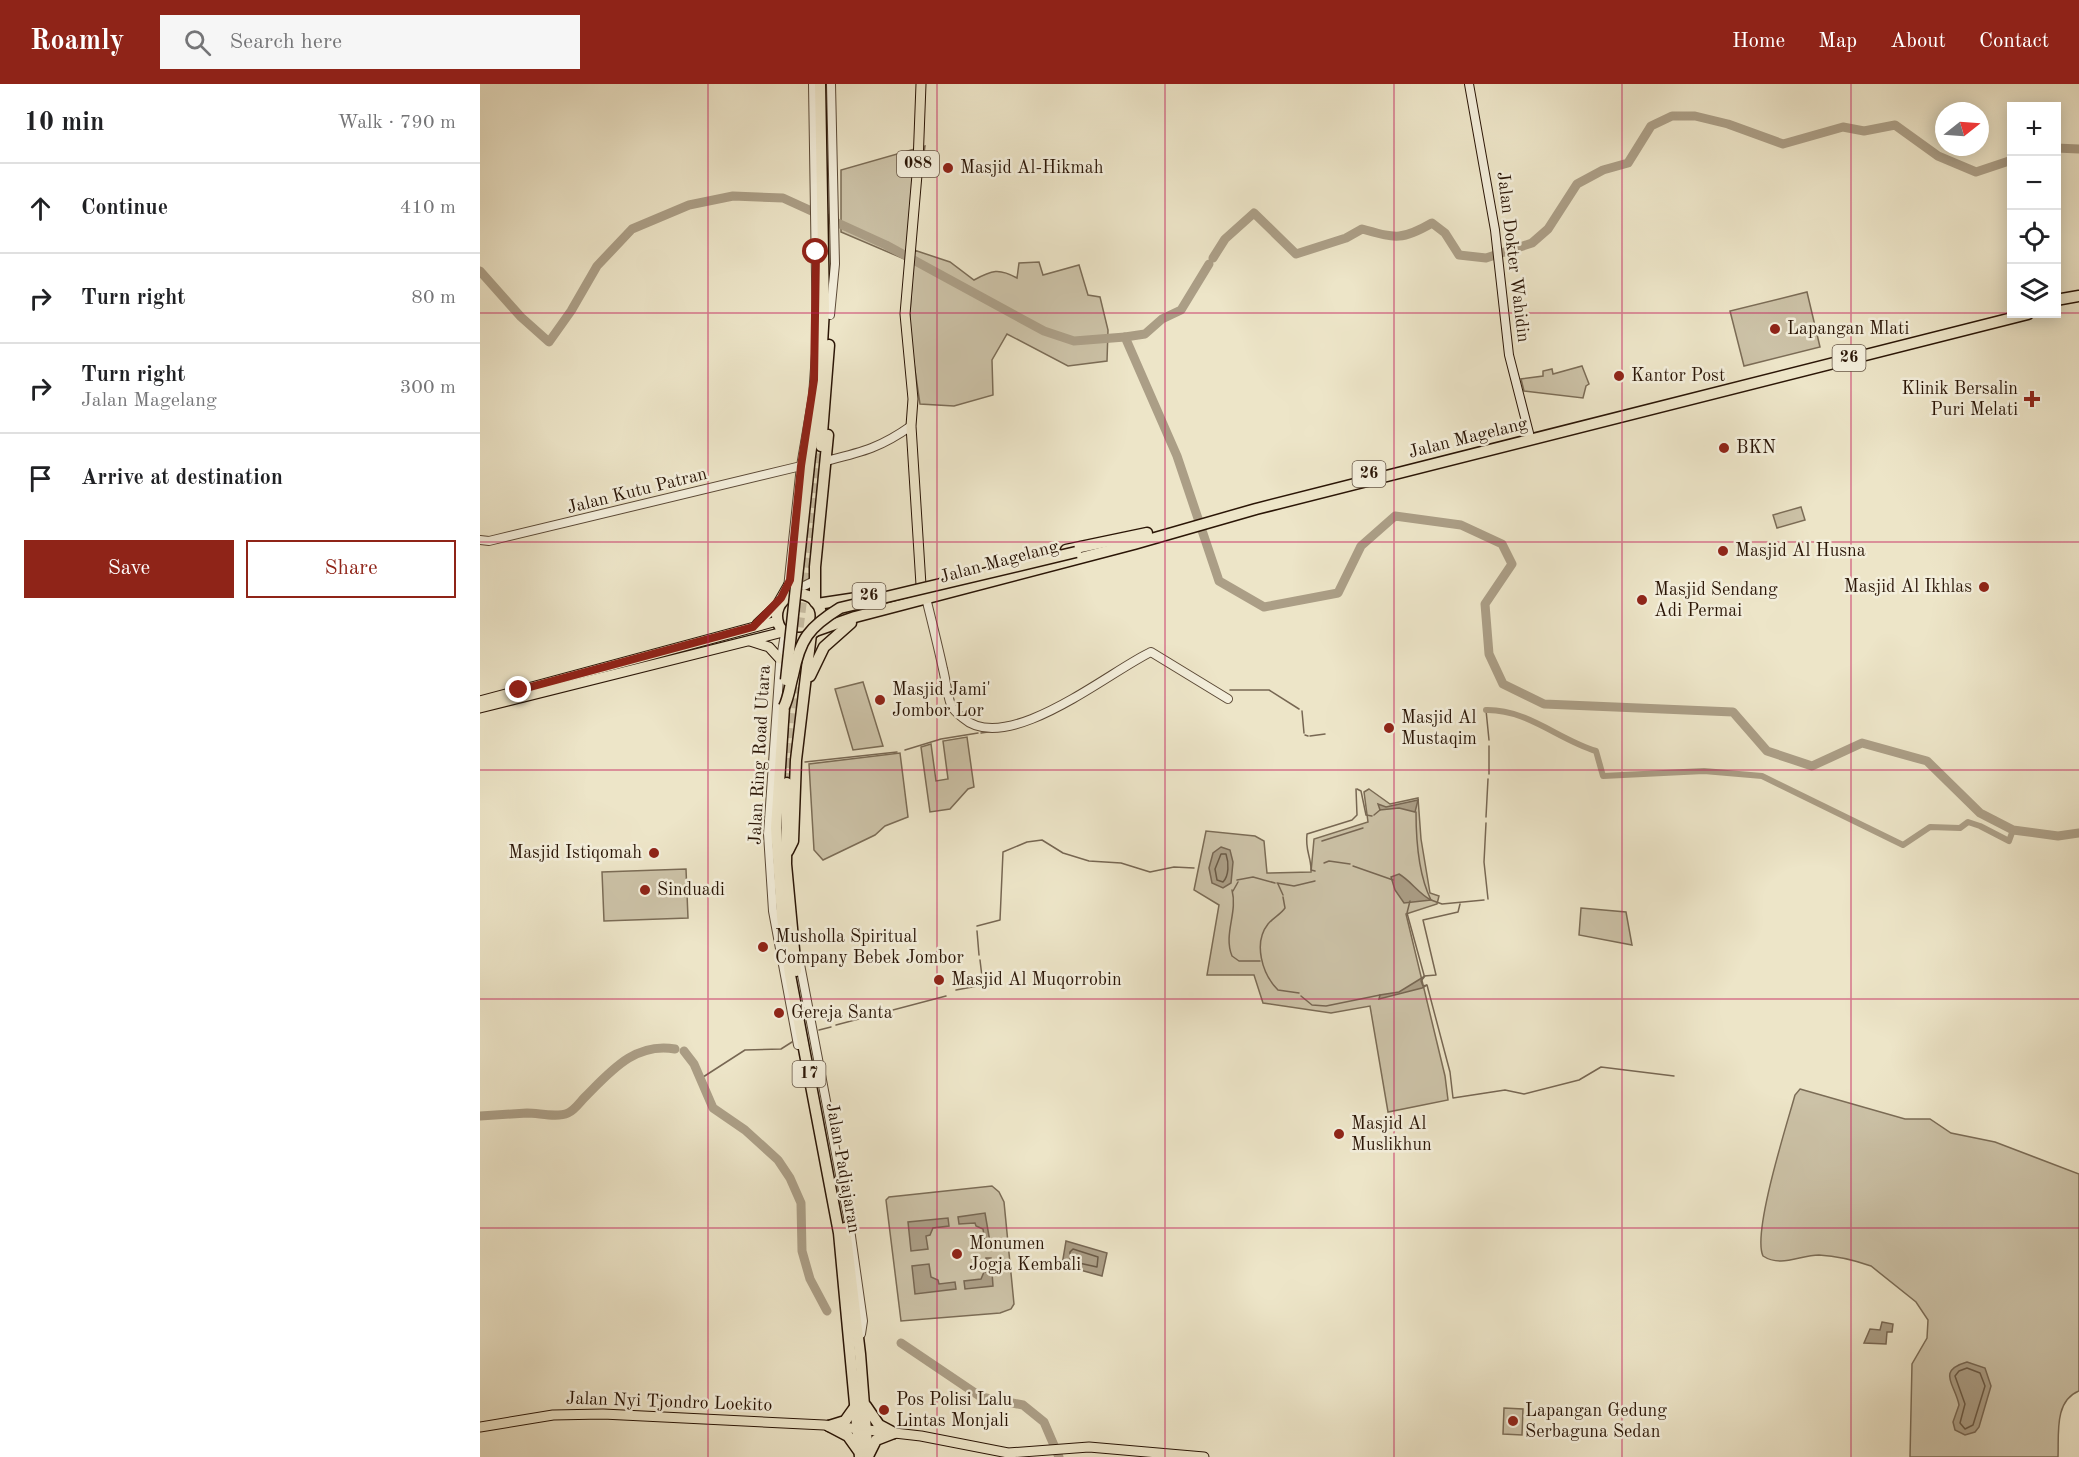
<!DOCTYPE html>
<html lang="en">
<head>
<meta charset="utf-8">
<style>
  body { margin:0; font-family:"Old Standard TT",serif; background:#f6f6f6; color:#202124 }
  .controls { position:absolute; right:18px; top:18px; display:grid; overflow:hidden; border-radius:0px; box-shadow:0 3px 15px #0003 }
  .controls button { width:54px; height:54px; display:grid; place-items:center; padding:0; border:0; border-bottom:2px solid #e0e0e0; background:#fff; color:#202124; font:30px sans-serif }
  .compass { position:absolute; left:1455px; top:18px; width:54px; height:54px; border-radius:50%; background:#fff; box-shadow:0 3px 15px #0003; rotate:73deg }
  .stop { position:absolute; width:18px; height:18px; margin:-14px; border:4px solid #8f2418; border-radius:50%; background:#fff }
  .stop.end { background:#8f2418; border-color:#fff; box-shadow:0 2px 6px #0008 }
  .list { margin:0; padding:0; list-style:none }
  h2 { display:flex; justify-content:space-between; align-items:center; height:78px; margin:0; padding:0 24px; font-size:26px }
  h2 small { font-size:20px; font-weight:400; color:#757577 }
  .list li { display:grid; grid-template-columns:39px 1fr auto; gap:18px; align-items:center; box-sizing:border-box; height:90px; padding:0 24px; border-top:2px solid #e0e0e0 }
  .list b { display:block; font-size:22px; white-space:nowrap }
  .list p { margin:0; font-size:20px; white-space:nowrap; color:#757577 }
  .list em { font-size:20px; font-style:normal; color:#757577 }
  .actions { display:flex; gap:12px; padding:18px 24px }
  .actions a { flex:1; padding:14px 0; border:2px solid #8f2418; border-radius:0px; text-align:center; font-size:21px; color:#8f2418 }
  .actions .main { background:#8f2418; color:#fff }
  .icon { flex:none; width:33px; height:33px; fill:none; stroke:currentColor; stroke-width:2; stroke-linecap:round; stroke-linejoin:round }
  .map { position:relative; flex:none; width:1599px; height:1373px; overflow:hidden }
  header { display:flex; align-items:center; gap:36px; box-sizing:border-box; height:84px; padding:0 30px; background:#8f2418; color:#fff }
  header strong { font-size:28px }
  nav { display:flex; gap:33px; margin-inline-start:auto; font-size:21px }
  .search { width:420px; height:54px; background:#f6f6f6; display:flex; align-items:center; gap:15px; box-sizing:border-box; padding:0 21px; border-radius:0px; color:#757577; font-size:22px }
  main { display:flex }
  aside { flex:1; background:#fff }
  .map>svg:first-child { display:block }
  .green { fill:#ccc2a7; stroke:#7b6c56; stroke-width:1.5 }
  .water { fill:#ab9e86; stroke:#776753; stroke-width:1.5 }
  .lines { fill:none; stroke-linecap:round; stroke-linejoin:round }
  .shore { stroke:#6a5a46; stroke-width:1.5 }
  .stream { stroke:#776753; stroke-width:1.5 }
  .canal { stroke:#ab9e86; stroke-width:6 }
  .river { stroke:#ab9e86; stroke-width:9 }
  .trunk-tunnel { stroke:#c6bba1; stroke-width:10; stroke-dasharray:10 5; stroke-linecap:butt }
  .tertiary-casing { stroke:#5b4936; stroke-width:10 }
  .secondary-casing { stroke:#2a1506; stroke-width:10 }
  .primary-casing { stroke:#2a1506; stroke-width:11 }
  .trunk-casing { stroke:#2a1506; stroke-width:13 }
  .tertiary { stroke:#f3eedb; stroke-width:8 }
  .secondary { stroke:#f3eedb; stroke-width:8 }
  .primary { stroke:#ede5c8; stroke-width:9 }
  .trunk { stroke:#ede5c8; stroke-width:10 }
  .trunk-bridge-casing { stroke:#2a1506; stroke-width:13; stroke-linecap:butt }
  .trunk-bridge { stroke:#ede5c8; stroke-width:10 }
  .route { stroke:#8f2418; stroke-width:8 }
  .grid { fill:none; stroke:#c2185b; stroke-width:1.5; stroke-opacity:0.55 }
  .poi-dot { fill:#8f2418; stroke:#f3eedb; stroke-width:2 }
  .labels { text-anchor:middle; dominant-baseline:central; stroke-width:5; stroke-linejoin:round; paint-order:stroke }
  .shield { fill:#f3eedb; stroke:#665646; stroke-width:1.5 }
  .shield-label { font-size:16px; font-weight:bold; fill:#2a1506 }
  .poi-label { font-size:18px; fill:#2a1506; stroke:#f3eedb; text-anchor:start }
  .street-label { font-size:18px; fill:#2a1506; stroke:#f3eedb }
</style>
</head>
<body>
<header>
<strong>Roamly</strong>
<div class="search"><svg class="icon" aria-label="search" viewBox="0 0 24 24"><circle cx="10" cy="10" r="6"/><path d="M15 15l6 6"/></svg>Search here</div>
<nav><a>Home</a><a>Map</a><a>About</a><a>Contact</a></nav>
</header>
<main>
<aside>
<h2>10 min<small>Walk · 790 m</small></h2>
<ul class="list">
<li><svg class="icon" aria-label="ahead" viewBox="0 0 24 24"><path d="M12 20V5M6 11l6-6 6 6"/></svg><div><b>Continue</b></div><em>410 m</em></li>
<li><svg class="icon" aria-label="right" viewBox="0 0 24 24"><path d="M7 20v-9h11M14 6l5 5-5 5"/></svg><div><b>Turn right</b></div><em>80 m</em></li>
<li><svg class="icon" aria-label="right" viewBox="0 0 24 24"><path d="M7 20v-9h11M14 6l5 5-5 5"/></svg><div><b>Turn right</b><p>Jalan Magelang</p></div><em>300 m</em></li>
<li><svg class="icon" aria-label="arrive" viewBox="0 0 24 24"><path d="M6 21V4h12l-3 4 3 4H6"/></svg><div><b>Arrive at destination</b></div></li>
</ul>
<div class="actions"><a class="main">Save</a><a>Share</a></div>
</aside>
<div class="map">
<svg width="1599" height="1373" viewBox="0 0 1599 1373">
  <rect width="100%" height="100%" fill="#ede5c8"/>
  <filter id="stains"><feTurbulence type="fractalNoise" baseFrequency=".00333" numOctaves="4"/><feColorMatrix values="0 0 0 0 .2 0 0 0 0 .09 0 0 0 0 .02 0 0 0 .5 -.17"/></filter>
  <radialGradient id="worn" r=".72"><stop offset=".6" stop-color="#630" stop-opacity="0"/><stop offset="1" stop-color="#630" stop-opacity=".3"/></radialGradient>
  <!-- green -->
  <g class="green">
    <path d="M445,62L429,177L361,148V86Z"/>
    <path d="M434,166L470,178L494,196C512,186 519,184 537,194L539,179L559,178L563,191L599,181L608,211L620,213L628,246L627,277L588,282L527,250L512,276L513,311L474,322L440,320L429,245Z"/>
    <path d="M1327,208L1340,263L1264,282L1250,227Z"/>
    <path d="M1102,282L1109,300L1106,302L1103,314L1044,307L1041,295L1063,292V287L1072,285L1073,290Z"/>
    <path d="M1321,423L1325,436L1297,444L1293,431Z"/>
    <path d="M383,598L403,662L373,666L355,605Z"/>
    <path d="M487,653L494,703L488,705L470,725L450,728L441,663L451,660L456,697L468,695L463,657Z"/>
    <path d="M420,669L428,733L405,742L395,751L343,776L334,766L329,680Z"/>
    <path d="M889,705L910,720L938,714L941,755L950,809L959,812L957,820L926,830L965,992L968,1016L908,1028L890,922L851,929L783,919L774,891H727L739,821L714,806L726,747L775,752L784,757L787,789L831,788L834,755L888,738L884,708Z"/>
    <path d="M206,785L208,834L124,837L122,788Z"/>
    <path d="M1101,824L1146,828L1152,861L1099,851Z"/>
    <path d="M1320,1005L1425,1035H1450L1471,1049L1515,1058L1599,1090V1307C1574,1317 1579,1350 1578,1373H1430L1432,1280L1447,1254L1448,1236L1436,1218L1391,1182C1374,1176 1357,1172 1339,1171C1320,1171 1301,1184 1283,1172C1272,1149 1307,1040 1315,1011Z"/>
    <path d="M512,1102L519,1108L524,1118L534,1220L531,1225L520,1229L421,1237L406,1116L409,1113Z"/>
    <path d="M1024,1324L1043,1325L1042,1351L1023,1350Z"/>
  </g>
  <!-- water -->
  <g class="water">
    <path d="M938,716L935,728L919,724L900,726L898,720L906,723Z"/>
    <path d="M741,763L750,766L753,778L751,799L743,804L732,799L729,784L733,769Z"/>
    <path d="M919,790C931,797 939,810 951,816L924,819L915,806L911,793Z"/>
    <path d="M945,892L941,897L943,902L947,901L942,904L899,915L900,911L919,908Z"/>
    <path d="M505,1129L510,1158L505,1159L503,1145L496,1142L495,1139L479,1140L478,1133Z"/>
    <path d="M468,1134L469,1142L453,1144L450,1151L446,1152L448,1165L431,1167L428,1138Z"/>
    <path d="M586,1157L627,1169L622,1192L582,1181Z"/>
    <path d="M506,1174H511L513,1202L485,1205L484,1197L501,1195L504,1188H508Z"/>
    <path d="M449,1180L451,1193L458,1196L459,1200L475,1198L476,1205L435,1210L432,1182Z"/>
    <path d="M1402,1238L1413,1240L1412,1248H1407L1406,1260L1384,1259L1390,1245L1400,1246Z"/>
    <path d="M1487,1278L1505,1284L1511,1302L1499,1343L1495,1348L1485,1351L1475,1346L1473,1338L1479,1321C1475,1300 1456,1287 1487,1278Z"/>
  </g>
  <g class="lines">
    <!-- shore -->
    <g class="shore">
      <path d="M741,770H746C749,779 749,792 743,798L737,796L735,785Z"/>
      <path d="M593,1165L618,1173L617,1183L590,1177V1168Z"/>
      <path d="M1487,1284L1500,1289L1505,1302L1493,1341L1485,1345L1480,1339L1485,1320L1475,1292L1479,1287Z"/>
    </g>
    <!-- stream -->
    <g class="stream">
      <path d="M750,606H789L819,625"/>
      <path d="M1006,626L1009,656"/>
      <path d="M822,627L824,649"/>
      <path d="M501,649L515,647"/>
      <path d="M825,651L828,652"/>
      <path d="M830,652L845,650"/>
      <path d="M425,666L461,655L498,649"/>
      <path d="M325,678L417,668"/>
      <path d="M1009,690V662"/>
      <path d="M877,705L881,707L886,731L892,732"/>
      <path d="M936,728C936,757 938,790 951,816L962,820L1004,816"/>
      <path d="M894,731L900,726"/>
      <path d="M1006,733L1008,695"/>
      <path d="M1006,739L1004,778L1008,815"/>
      <path d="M842,757L883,744"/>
      <path d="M844,779L849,777L870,780"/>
      <path d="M873,782L913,796"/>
      <path d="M835,787L831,786C831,772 825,767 827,750L872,736L877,731L876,705"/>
      <path d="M757,796L773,793L795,799"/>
      <path d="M797,799L814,802L835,797"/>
      <path d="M798,800L803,811"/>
      <path d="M752,806C758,829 743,850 752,872L759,877H780"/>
      <path d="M753,807L758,798"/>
      <path d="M803,813L805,824C801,830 793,834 788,840C773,859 782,890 798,906L819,909"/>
      <path d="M930,817L927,829L944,891"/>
      <path d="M497,842L520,836L523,768L547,758L562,756L583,769L609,777L641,779L670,788L694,783L714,784"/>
      <path d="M497,847L499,871"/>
      <path d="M944,892L956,891L943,836L978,828L980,820"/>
      <path d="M947,901L970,988L973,1014L1025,1006L1044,1010L1099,996L1121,983L1194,992"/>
      <path d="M476,906L503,901L500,876"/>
      <path d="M821,912L832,921L846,922L900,911"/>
      <path d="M356,941L466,912"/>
      <path d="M339,946L351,943"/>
      <path d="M220,995L265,966L301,965L312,958"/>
    </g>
    <!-- canal -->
    <path class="canal" d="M1006,626C1047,625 1079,656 1116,667L1123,692L1224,687L1282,692L1423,761L1450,743L1480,744L1488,738L1500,742L1529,757L1533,746"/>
    <!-- river -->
    <g class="river">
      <path d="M1576,64L1599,65"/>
      <path d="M733,174L745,155L774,129L816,170L866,154L882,145C915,154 921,157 952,139L965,149L979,171L1006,174L1052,159L1068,145L1097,100L1123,86L1148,79L1171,42L1192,32H1215L1248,40L1303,60L1363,43L1384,47L1415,41L1458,72L1496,88L1532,76"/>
      <path d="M0,187L41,233L69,258L91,227L117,182L152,145L209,121L253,112L303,114L406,161L564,247L594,257L645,253L697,372L739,497L784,523L858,509L881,462L915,432L981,441L1022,460L1032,480L1005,520L1009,570L1023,600L1064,620L1253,628L1287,667L1332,682L1382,659L1447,677L1500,729L1533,746L1578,752L1599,749"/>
      <path d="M645,253L665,250L682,235L701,226L729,180"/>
      <path d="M204,967L214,980L233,1024L265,1046L298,1076L310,1094L321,1119L322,1167L330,1195L347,1227"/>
      <path d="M0,1032C15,1031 31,1030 47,1029C59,1029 77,1034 88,1029C95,1026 100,1018 105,1013C131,987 155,958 195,965"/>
      <path d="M421,1259L501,1313L543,1321L564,1338L579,1373"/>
    </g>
    <!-- trunk-tunnel -->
    <g class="trunk-tunnel">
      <path d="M315,573L341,362"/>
      <path d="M307,699L313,603"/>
    </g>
    <!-- tertiary casing -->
    <g class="tertiary-casing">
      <g id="tertiary">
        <path d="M350,231L355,180L351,0"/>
        <path d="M346,377C382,368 400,364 431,342"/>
        <path d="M0,456L9,457L321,382"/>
        <path d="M313,499L324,502L334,497"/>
        <path d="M308,504L321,382L333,312L337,256L333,0"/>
        <path d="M446,514C452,538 458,562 463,585C466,597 467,610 471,621C473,626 479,631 483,634C527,673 630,587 671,568L748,615"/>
        <path d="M305,550L300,580L288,750L293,827L318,961"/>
        <path d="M319,875L369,1138L383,1237L381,1250"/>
      </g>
    </g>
    <!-- secondary casing -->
    <g class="secondary-casing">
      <path id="secondary" d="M989,0L1015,146L1029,271L1049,349"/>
    </g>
    <!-- primary casing -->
    <g class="primary-casing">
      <g id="primary">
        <path d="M441,0L438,79L425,230L433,315L431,342L441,501"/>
        <path d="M277,540L297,521L309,500"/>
        <path d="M270,557L289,563L300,575"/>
        <path d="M0,617L297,537"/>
        <path d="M0,624L303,548"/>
        <path d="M0,1343L73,1331L123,1330L344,1341L441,1352L528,1369L609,1363L724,1373"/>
      </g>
    </g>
    <!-- trunk casing -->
    <g class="trunk-casing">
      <g id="trunk">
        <path d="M1576,216L1599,212"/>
        <path d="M341,362L349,261"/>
        <path d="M330,372L340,296L344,225L340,0"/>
        <path d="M586,466L667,449"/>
        <circle cx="319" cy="532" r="22"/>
        <path d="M335,518V483L348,351"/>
        <path d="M337,520L390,512"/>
        <path d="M335,547L375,533L654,460L776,425L1548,230"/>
        <path d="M330,592L344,563L371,539"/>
        <path d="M304,623L296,744L302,833L310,891L359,1149L380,1373"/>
        <path d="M307,699L306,780L316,887"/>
        <path d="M308,767L313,757L316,676L331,550"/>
        <path d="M365,1144L380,1270L388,1373"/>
        <path d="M386,1322L399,1341L414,1349"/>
        <path d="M349,1342L368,1352L378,1366"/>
        <path d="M349,1342L365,1337L375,1323"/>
        <path d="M389,1370L396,1356L414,1349"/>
      </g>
    </g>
    <!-- tertiary -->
    <use href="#tertiary" class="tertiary"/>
    <!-- secondary -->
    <use href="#secondary" class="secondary"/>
    <!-- primary -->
    <use href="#primary" class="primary"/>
    <!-- trunk -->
    <use href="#trunk" class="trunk"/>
    <!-- trunk-bridge casing -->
    <g class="trunk-bridge-casing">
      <g id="trunk-bridge">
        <path d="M306,596L330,372"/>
        <path d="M304,623C309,613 310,601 313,591C320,555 329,543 360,524L596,468"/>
      </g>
    </g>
    <!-- trunk-bridge -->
    <use href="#trunk-bridge" class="trunk-bridge"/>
  </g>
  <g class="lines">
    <!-- route -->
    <path class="route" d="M39,606L273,543L301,514L310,496L321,382L334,296L336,168"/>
  </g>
  <!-- grid -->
  <path class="grid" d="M228,0V1373M457,0V1373M685,0V1373M914,0V1373M1142,0V1373M1371,0V1373M0,229H1532M1576,229H1599M0,458H1599M0,686H1599M0,915H1599M0,1144H1599"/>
  <!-- markers -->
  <g class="poi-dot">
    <circle cx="468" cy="84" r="6"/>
    <circle cx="1295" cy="245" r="6"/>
    <circle cx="1139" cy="292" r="6"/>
    <path d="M1549 306h6v6h6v6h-6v6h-6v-6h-6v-6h6z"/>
    <circle cx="1244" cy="364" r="6"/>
    <circle cx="1243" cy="467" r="6"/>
    <circle cx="1504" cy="503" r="6"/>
    <circle cx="1162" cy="516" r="6"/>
    <circle cx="400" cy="616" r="6"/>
    <circle cx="909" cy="644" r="6"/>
    <circle cx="174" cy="769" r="6"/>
    <circle cx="165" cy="806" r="6"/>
    <circle cx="283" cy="863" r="6"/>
    <circle cx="459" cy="896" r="6"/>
    <circle cx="299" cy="929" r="6"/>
    <circle cx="859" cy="1050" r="6"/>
    <circle cx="477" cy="1170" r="6"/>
    <circle cx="404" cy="1326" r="6"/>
    <circle cx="1033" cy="1337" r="6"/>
  </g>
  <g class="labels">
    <!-- shield labels -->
    <g class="shield">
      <rect x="417" y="67" width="42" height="26" rx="4.5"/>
      <rect x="1352.5" y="261" width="33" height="26" rx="4.5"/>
      <rect x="872.5" y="377" width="33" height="26" rx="4.5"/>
      <rect x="372.5" y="499" width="33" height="26" rx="4.5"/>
      <rect x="312.5" y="977" width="33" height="26" rx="4.5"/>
    </g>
    <g class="shield-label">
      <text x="438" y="80">088</text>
      <text x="1369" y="274">26</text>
      <text x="889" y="390">26</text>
      <text x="389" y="512">26</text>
      <text x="329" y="990">17</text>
    </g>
    <!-- poi labels -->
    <g class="poi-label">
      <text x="480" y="84">Masjid Al-Hikmah</text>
      <text x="1307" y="245">Lapangan Mlati</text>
      <text x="1151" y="292">Kantor Post</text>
      <text x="1538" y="305" text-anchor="end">Klinik Bersalin<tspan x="1538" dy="21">Puri Melati</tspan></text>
      <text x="1256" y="364">BKN</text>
      <text x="1255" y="467">Masjid Al Husna</text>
      <text x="1492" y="503" text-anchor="end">Masjid Al Ikhlas</text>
      <text x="1174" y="506">Masjid Sendang<tspan x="1174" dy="21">Adi Permai</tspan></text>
      <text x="412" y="606">Masjid Jami'<tspan x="412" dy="21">Jombor Lor</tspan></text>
      <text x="921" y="634">Masjid Al<tspan x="921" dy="21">Mustaqim</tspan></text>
      <text x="162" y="769" text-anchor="end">Masjid Istiqomah</text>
      <text x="177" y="806">Sinduadi</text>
      <text x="295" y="853">Musholla Spiritual<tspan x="295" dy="21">Company Bebek Jombor</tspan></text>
      <text x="471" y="896">Masjid Al Muqorrobin</text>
      <text x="311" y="929">Gereja Santa</text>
      <text x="871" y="1040">Masjid Al<tspan x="871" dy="21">Muslikhun</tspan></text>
      <text x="489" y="1160">Monumen<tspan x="489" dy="21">Jogja Kembali</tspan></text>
      <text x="416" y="1316">Pos Polisi Lalu<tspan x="416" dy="21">Lintas Monjali</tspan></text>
      <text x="1045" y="1327">Lapangan Gedung<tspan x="1045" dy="21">Serbaguna Sedan</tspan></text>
    </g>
    <!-- street labels -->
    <g class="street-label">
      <text transform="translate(1033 173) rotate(83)">Jalan Dokter Wahidin</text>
      <text transform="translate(988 354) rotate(-14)">Jalan Magelang</text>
      <text transform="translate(157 407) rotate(-14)">Jalan Kutu Patran</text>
      <text transform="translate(519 478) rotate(-15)">Jalan Magelang</text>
      <text transform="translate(280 671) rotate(-87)">Jalan Ring Road Utara</text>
      <text transform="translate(363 1084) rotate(80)">Jalan Padjajaran</text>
      <text transform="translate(189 1318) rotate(2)">Jalan Nyi Tjondro Loekito</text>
    </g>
  </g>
  <rect width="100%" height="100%" filter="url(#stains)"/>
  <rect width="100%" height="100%" fill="url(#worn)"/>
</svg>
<div class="controls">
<button>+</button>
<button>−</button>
<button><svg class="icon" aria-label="locate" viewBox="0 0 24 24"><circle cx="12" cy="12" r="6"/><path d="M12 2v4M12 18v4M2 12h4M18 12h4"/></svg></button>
<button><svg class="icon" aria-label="layers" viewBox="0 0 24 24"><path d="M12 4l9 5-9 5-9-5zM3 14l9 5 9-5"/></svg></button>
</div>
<svg class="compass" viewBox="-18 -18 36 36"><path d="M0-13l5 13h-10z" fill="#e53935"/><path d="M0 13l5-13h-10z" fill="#757577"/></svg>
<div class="stop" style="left:336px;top:168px"></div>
<div class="stop end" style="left:39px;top:606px"></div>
</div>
</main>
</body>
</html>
